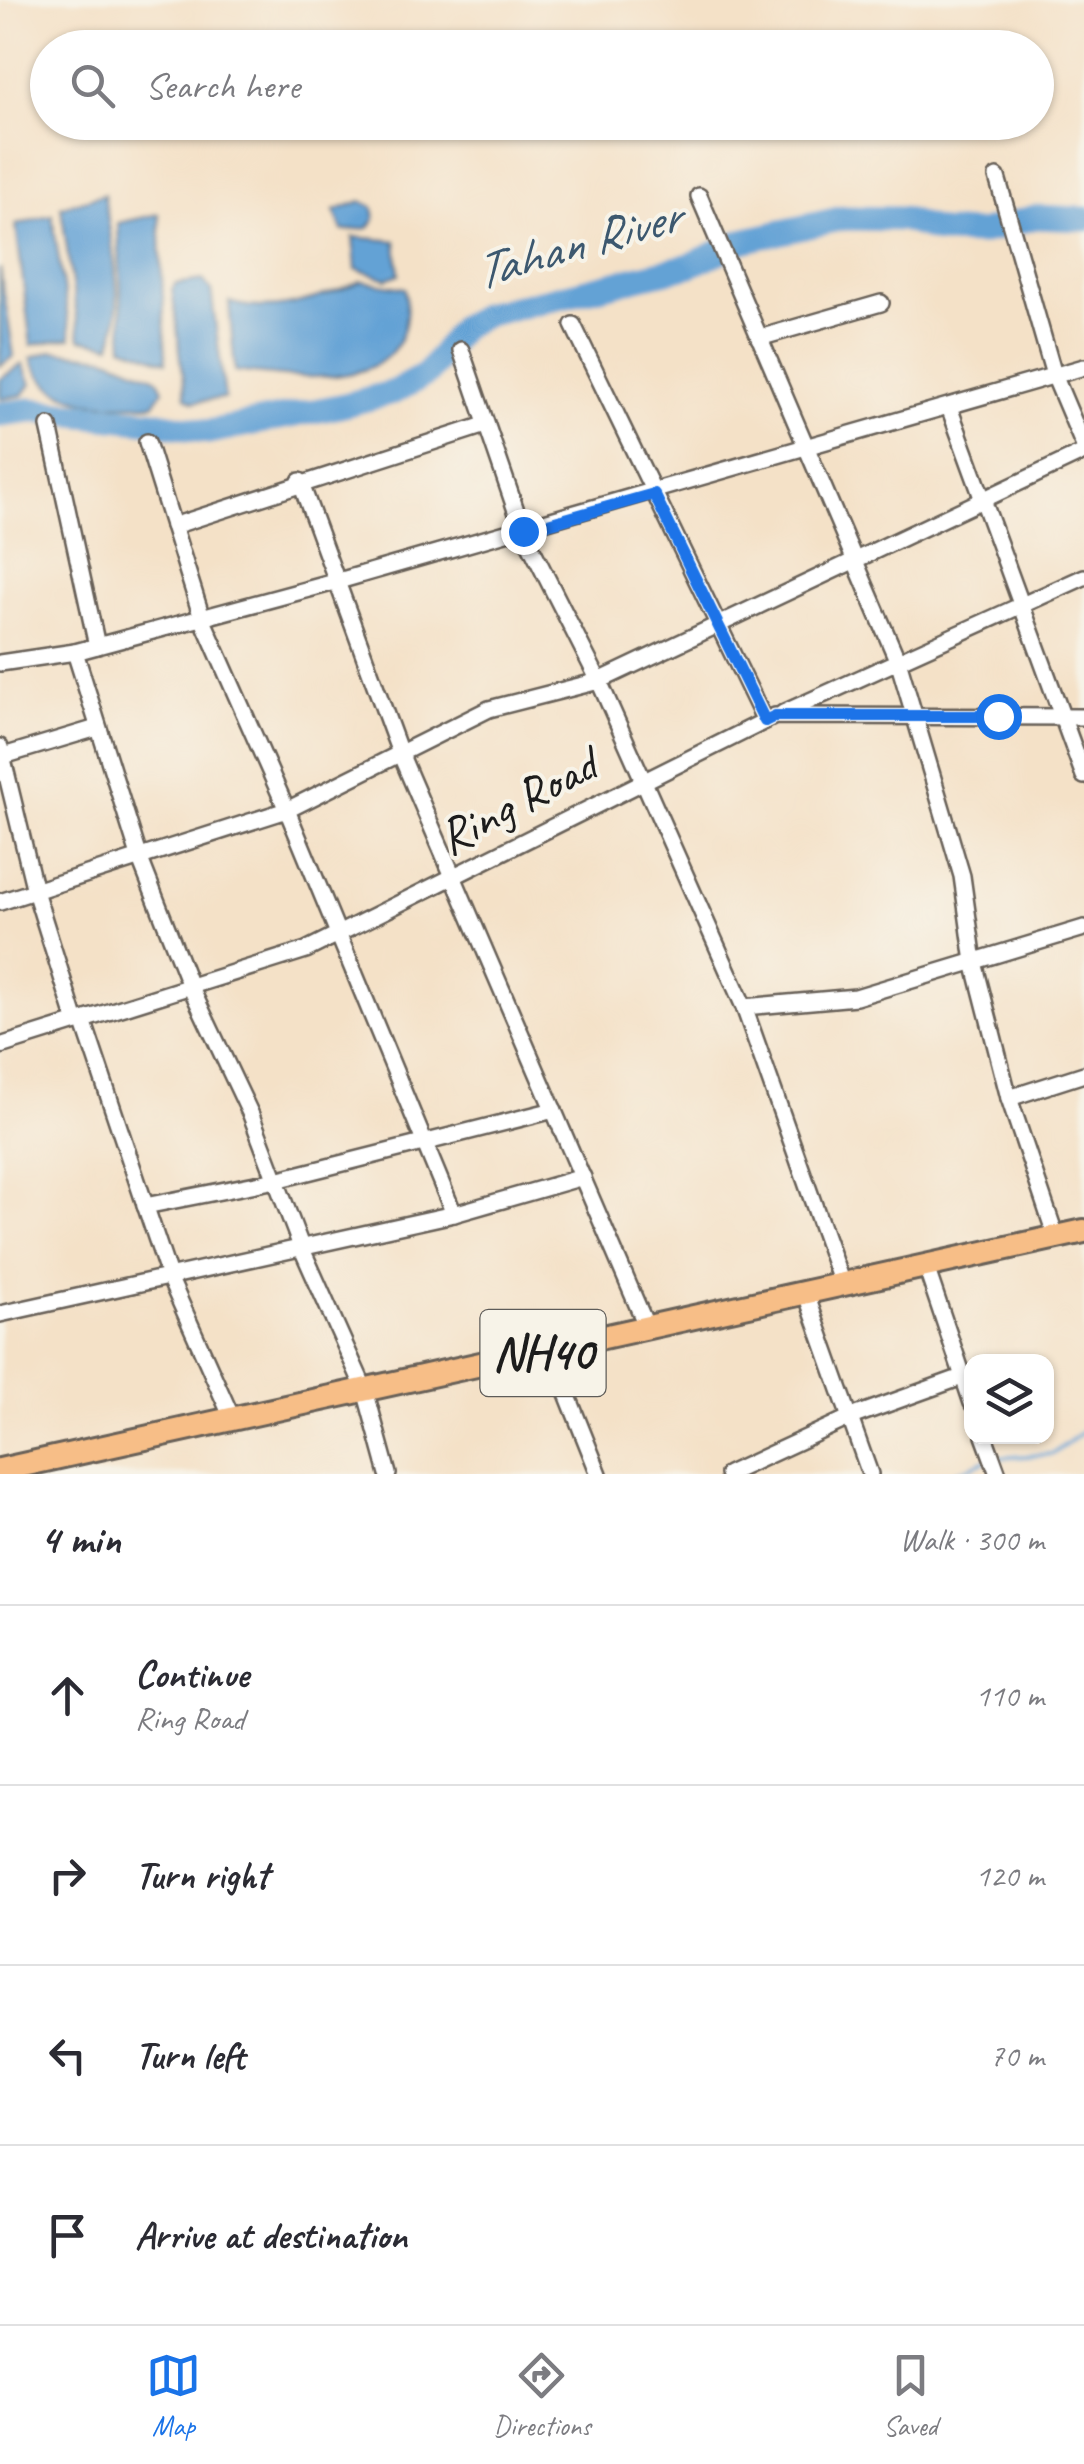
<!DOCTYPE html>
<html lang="en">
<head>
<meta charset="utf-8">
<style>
  body { margin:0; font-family:Caveat,sans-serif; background:#f2f2f3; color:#2b2b33 }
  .controls { position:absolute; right:30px; bottom:30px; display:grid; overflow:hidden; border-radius:20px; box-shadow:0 2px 8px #0004 }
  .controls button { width:90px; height:90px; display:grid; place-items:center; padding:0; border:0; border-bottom:2px solid #e1e1e2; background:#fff; color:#2b2b33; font:50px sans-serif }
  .stop { position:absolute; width:30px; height:30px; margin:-22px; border:8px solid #1a73e8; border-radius:50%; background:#fff }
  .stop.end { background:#1a73e8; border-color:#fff; box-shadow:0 2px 10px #0008 }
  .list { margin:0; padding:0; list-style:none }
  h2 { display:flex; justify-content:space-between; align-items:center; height:130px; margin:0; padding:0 40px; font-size:42px }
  h2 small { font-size:32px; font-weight:400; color:#7c7c81 }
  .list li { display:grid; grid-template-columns:65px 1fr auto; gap:30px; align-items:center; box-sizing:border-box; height:180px; padding:0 40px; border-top:2px solid #e1e1e2 }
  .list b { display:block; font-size:38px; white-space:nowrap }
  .list p { margin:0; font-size:32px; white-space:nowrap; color:#7c7c81 }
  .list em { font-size:32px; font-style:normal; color:#7c7c81 }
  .icon { flex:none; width:55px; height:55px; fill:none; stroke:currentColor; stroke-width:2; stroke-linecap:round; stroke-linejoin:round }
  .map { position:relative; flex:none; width:1084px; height:1474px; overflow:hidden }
  .search { position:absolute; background:#fff; box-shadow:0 2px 8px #0004; left:30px; right:30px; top:30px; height:110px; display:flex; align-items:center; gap:25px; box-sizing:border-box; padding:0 35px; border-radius:55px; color:#7c7c81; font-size:38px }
  .sheet { height:850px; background:#fff }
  nav { display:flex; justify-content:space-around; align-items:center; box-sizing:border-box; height:140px; border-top:2px solid #e1e1e2; background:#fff; font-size:28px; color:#7c7c81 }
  nav a { display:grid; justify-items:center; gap:5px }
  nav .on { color:#1a73e8 }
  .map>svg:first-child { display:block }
  .water { fill:#63a2d5; stroke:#405f78; stroke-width:2.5 }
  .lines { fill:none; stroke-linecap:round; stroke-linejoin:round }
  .stream { stroke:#63a2d5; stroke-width:4 }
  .river { stroke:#63a2d5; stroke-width:25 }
  .minor-casing { stroke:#686158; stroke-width:20 }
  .highway-casing { stroke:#686158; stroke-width:28 }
  .minor { stroke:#fff; stroke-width:15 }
  .highway { stroke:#f7be87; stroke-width:22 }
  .route { stroke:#1a73e8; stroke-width:12 }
  .labels { text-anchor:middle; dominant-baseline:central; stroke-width:8; stroke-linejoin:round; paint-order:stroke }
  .shield { fill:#f7f3e8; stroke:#5e5c59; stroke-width:2.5 }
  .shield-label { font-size:48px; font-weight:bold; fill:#1c1c1c }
  .street-label { font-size:50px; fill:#1c1c1c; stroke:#f7f3e8 }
  .water-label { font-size:52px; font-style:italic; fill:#3c586f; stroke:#f7f3e8 }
</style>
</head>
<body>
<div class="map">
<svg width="1084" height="1474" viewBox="0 0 1084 1474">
  <rect width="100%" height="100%" fill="#f7f3e8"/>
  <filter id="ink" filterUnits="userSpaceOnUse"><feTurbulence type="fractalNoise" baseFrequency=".01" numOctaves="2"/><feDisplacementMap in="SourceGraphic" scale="20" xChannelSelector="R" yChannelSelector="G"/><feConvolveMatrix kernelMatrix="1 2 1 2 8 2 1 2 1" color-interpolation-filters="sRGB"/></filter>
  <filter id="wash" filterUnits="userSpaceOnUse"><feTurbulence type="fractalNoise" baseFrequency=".0048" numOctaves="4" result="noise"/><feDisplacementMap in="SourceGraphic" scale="40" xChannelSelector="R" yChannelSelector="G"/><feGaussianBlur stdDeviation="2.25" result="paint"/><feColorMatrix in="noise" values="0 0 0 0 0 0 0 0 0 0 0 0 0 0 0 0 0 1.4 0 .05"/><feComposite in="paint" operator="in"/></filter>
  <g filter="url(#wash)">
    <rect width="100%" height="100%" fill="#f4e1c7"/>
    <!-- water -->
    <g class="water">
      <path d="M104,194C110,240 126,300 111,345L80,339L61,207Z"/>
      <path d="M361,201L373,207L375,219L368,228L343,231L334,211Z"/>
      <path d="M159,214L166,362L123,346L118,223Z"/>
      <path d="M52,215L71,338L31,345L16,225Z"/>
      <path d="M353,237L396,241L399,274L387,279L356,269Z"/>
      <path d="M0,268L14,356L0,366Z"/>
      <path d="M203,280L211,290L225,398L194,402L186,397L172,289L176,284Z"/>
      <path d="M361,281L405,288C421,398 303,378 235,371L229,302C271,316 322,298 361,281Z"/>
      <path d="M52,351L106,357L157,378L163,390L154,404C108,406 48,408 31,358Z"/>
      <path d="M23,364L31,384L23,395L0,399V379Z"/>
    </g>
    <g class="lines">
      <!-- stream -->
      <g class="stream">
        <path d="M998,1458L1053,1454L1084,1431"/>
        <path d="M953,1474L989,1459"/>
      </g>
      <!-- river -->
      <path class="river" d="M0,414L31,410L154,422L208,432L340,406L394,392L427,374L461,328L483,315L691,265L742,241L844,218L902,219L940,232L980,233L1035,217L1084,219"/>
    </g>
  </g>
  <g filter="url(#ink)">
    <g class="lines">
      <!-- minor casing -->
      <g class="minor-casing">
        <g id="minor">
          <path d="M997,177L1054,375L1084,446"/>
          <path d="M699,196L899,664L962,876L974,962L1009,1098L1056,1237"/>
          <path d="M573,325L765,721"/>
          <path d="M759,338L881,303"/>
          <path d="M461,350L523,531L599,681L744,1007L842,1284"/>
          <path d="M949,407L1084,776"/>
          <path d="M49,426L97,646"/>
          <path d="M147,442L202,618L287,810L454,1214"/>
          <path d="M300,481L400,753L648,1330"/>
          <path d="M173,526L485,425"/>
          <path d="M75,652L140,859L190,986L251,1115L302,1249L365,1390L388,1474"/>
          <path d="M0,663L75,652L335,582L1084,367"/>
          <path d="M783,713L1084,577"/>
          <path d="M0,747L35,891L76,1022"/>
          <path d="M0,757L97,728"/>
          <path d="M0,902L287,810L489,709L599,681L1084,452"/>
          <path d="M744,1007L856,997L1084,928"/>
          <path d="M83,1020L170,1279L232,1418"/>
          <path d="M0,1046L306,950L775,716L1084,717"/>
          <path d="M1009,1098L1084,1074"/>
          <path d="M145,1206L276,1180L554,1110"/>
          <path d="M925,1264L972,1403"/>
          <path d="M806,1294L870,1474"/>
          <path d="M0,1314L454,1214L583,1177"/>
          <path d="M550,1351L599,1474"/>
          <path d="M984,1436L998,1474"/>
          <path d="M728,1474L851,1417L962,1377"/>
        </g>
      </g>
      <!-- highway casing -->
      <g class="highway-casing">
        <path id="highway" d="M0,1470L1084,1231"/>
      </g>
      <!-- minor -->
      <use href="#minor" class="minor"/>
      <!-- highway -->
      <use href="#highway" class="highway"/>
    </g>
  </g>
  <g class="lines" filter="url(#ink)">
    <!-- route -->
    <path class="route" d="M523,531L654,494L765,721L775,716H998"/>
  </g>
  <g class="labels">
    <!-- shield labels -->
    <rect class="shield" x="480.5" y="1310" width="125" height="86" rx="8"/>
    <g class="shield-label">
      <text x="543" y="1353">NH40</text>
    </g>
    <!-- street labels -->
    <g class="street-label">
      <text transform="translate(517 801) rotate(-28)">Ring Road</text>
    </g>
    <!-- water labels -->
    <g class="water-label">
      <text transform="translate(576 244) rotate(-16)">Tahan River</text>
    </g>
  </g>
</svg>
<div class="controls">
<button><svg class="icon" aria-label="layers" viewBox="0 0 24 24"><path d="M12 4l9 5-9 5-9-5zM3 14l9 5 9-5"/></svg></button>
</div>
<div class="stop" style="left:998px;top:716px"></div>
<div class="stop end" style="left:523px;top:531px"></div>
<div class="search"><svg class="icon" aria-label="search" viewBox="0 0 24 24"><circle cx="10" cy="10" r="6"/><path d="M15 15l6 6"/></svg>Search here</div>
</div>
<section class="sheet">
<h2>4 min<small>Walk · 300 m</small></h2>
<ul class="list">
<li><svg class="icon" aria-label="ahead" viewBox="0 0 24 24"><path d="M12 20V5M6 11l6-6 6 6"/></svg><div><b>Continue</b><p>Ring Road</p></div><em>110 m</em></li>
<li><svg class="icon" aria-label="right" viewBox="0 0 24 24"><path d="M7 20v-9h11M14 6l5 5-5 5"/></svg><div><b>Turn right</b></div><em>120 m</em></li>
<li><svg class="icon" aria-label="left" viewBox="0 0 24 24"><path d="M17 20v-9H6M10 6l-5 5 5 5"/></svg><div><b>Turn left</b></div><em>70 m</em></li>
<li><svg class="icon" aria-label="arrive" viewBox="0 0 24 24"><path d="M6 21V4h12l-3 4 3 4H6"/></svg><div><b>Arrive at destination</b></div></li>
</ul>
</section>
<nav>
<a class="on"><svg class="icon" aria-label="map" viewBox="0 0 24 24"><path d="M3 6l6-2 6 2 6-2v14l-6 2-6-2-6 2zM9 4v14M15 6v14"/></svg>Map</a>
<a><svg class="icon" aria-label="directions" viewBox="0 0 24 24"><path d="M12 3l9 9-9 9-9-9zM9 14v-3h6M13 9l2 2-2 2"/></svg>Directions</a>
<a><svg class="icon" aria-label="saved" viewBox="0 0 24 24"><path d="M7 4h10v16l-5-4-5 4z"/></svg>Saved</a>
</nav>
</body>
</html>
